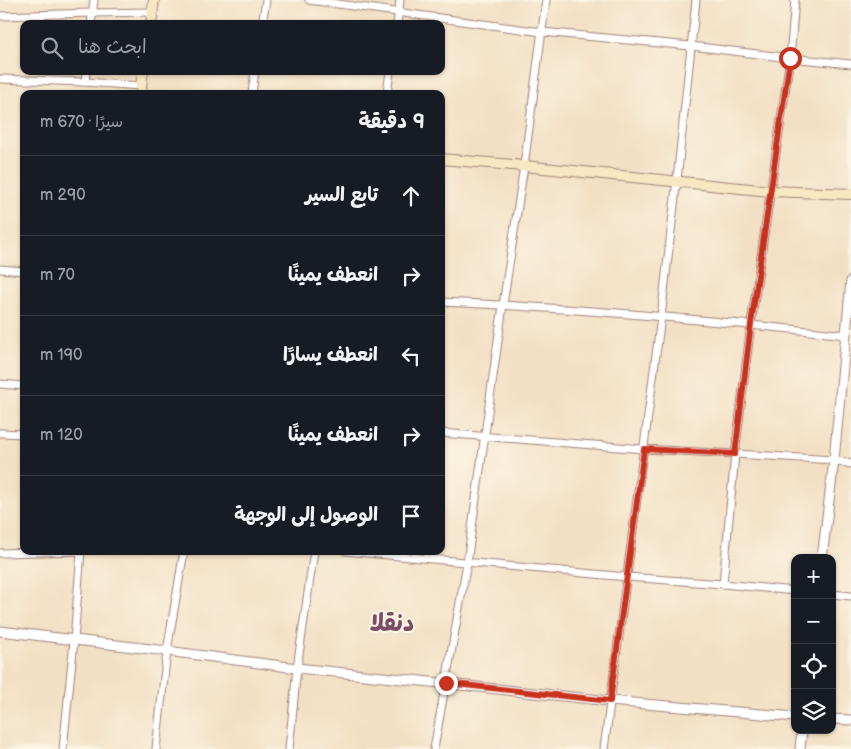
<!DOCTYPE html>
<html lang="ar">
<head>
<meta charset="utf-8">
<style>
  body { margin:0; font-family:"Balsamiq Sans","Playpen Sans Arabic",sans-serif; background:#20242c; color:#f1f3f6; direction:rtl }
  .controls { position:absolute; right:15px; bottom:15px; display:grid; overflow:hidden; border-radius:10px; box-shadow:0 1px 4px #0004 }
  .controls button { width:45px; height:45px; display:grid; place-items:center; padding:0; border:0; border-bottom:1px solid #363941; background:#171b24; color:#f1f3f6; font:25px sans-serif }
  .stop { position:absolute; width:15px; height:15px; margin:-11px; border:4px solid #c8321e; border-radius:50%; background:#fff }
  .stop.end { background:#c8321e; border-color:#fff; box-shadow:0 1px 5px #0008 }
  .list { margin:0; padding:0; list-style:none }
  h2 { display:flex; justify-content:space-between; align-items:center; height:65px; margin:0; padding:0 20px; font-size:21px }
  h2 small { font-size:16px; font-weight:400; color:#9ea1a6 }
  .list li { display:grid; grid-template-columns:32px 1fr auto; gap:15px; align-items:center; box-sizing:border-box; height:80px; padding:0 20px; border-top:1px solid #363941 }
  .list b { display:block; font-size:19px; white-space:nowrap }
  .list em { font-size:16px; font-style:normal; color:#9ea1a6 }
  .icon { flex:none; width:28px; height:28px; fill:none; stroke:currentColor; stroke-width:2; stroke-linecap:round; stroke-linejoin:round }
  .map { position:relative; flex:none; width:851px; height:749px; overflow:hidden; direction:ltr }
  .search { position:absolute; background:#171b24; box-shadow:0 1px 4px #0004; left:20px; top:20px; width:425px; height:55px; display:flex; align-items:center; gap:12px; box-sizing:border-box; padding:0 18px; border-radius:10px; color:#9ea1a6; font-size:19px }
  .panel { position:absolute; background:#171b24; box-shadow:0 1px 4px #0004; left:20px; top:90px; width:425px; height:465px; border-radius:10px; direction:rtl }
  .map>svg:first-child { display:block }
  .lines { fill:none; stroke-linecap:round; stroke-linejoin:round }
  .minor-casing { stroke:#9e8078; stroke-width:9 }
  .tertiary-casing { stroke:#9e8078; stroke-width:11 }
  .secondary-casing { stroke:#9e8078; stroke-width:12 }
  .minor { stroke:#fff; stroke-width:7 }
  .tertiary { stroke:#fff; stroke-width:9 }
  .secondary { stroke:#f7e8c3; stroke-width:10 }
  .route { stroke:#c8321e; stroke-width:6 }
  .labels { text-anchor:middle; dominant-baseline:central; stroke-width:4; stroke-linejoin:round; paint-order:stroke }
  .town-label { font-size:24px; font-weight:bold; fill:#7a4c65; stroke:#fcf5e5 }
</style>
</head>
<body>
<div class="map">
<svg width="851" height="749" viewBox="0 0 851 749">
  <rect width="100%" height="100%" fill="#fcf5e5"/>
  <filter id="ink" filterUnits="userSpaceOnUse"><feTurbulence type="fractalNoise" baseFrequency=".02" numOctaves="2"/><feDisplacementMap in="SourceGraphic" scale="10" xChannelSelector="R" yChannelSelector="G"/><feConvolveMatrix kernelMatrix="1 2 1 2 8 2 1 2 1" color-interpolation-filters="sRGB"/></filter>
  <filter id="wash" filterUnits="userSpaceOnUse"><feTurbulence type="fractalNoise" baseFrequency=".0096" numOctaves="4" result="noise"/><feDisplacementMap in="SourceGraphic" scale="20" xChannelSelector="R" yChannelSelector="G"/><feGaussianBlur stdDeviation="1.12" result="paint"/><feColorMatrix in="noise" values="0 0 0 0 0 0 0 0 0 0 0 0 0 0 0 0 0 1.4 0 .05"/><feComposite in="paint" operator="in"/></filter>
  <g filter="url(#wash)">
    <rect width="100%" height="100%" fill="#f3e0c4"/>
  </g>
  <g filter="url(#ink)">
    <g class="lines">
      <!-- minor casing -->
      <g class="minor-casing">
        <g id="minor">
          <path d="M309,0L542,32L691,46L790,58L851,64"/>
          <path d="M795,0L790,58L751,324L735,454L834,460L851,464"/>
          <path d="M0,16L92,13L152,12"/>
          <path d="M91,24L94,0"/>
          <path d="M262,24L266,0"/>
          <path d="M397,24L400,0"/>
          <path d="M0,79L85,82L141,86"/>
          <path d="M85,82L86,71"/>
          <path d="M252,94L255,71"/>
          <path d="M387,94L390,71"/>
          <path d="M0,269L24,271"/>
          <path d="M441,302C576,308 711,320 846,335"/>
          <path d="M0,384L24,386"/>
          <path d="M0,433L24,434"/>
          <path d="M345,551L627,577L723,584L735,454L644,449L441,433"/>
          <path d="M0,553L81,551"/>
          <path d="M723,584L795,591"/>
          <path d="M832,594L851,596"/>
          <path d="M63,749L74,641L81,551"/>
          <path d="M156,749L167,651L184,551"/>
          <path d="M289,749L297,668L314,551"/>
          <path d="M434,749L467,563L503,305L524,166L546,0"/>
          <path d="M604,749L661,317L677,180L696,0"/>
        </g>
      </g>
      <!-- tertiary casing -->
      <g class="tertiary-casing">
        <g id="tertiary">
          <path d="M822,558L834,460L851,281"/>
          <path d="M0,631L167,651L297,668L610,701L795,717"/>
          <path d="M832,719L851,720"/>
          <path d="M800,749L802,730"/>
        </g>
      </g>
      <!-- secondary casing -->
      <g class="secondary-casing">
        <g id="secondary">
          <path d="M151,24L154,0"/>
          <path d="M142,94L141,86L143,71"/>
          <path d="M441,159L524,166L770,191L851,194"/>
        </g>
      </g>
      <!-- minor -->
      <use href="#minor" class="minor"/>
      <!-- tertiary -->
      <use href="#tertiary" class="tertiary"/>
      <!-- secondary -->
      <use href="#secondary" class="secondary"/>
    </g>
  </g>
  <g class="lines" filter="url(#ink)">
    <!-- route -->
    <path class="route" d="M446,683L610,701L644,449L735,454L751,324L790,58"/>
  </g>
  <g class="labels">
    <!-- town labels -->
    <g class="town-label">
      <text x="392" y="623">دنقلا</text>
    </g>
  </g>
</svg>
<div class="controls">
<button>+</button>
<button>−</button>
<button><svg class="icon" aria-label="locate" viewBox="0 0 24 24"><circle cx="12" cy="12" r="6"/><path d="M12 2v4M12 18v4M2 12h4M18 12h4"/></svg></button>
<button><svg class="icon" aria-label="layers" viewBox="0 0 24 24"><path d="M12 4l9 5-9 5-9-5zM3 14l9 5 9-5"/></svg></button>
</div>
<div class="stop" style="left:790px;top:58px"></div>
<div class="stop end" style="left:446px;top:683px"></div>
<div class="search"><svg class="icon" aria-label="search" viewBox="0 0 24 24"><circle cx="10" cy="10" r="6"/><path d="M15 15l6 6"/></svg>ابحث هنا</div>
<section class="panel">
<h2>9 دقيقة<small>سيرًا · 670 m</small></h2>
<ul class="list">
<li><svg class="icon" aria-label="ahead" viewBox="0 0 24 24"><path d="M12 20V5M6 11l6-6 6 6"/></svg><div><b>تابع السير</b></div><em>290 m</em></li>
<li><svg class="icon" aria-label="right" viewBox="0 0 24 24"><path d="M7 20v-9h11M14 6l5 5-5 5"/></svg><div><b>انعطف يمينًا</b></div><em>70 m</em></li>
<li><svg class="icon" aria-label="left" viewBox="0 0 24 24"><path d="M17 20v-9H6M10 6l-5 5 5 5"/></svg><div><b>انعطف يسارًا</b></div><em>190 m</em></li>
<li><svg class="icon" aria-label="right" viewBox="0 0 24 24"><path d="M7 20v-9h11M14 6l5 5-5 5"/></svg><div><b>انعطف يمينًا</b></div><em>120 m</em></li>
<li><svg class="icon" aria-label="arrive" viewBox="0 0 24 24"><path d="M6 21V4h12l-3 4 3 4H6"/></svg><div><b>الوصول إلى الوجهة</b></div></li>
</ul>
</section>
</div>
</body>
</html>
